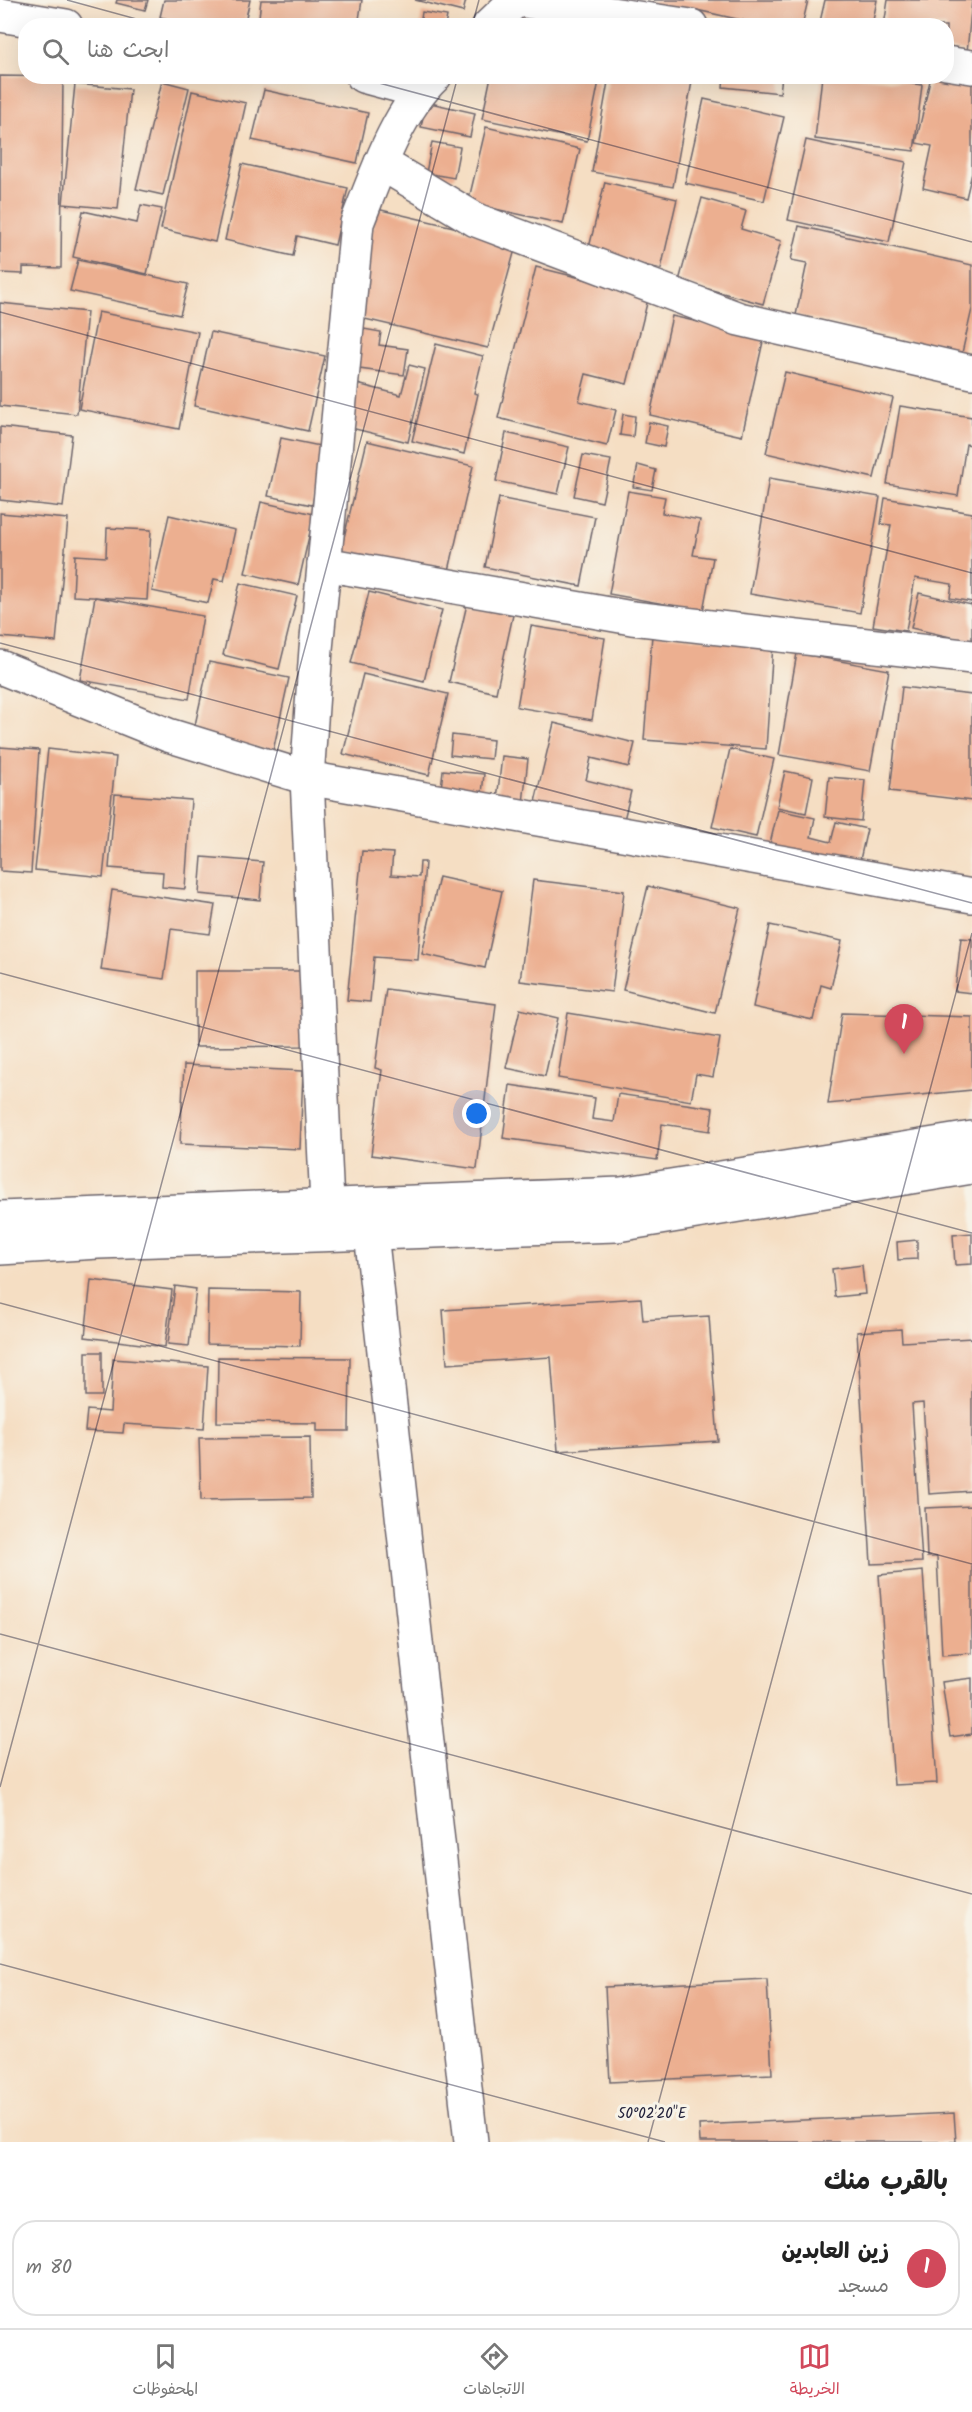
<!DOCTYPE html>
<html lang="ar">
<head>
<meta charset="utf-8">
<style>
  body { margin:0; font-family:Kalam,"Playpen Sans Arabic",sans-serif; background:#f6f6f6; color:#222; direction:rtl }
  .you { position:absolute; left:477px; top:1114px; width:21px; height:21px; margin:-15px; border:4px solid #fff; border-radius:50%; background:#1a73e8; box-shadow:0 0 0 9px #1a73e833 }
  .badge { display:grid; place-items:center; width:39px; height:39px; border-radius:50%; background:#d1495b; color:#fff; font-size:20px; font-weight:700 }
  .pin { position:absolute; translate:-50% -50px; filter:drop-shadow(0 2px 3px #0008) }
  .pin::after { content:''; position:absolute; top:32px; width:21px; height:18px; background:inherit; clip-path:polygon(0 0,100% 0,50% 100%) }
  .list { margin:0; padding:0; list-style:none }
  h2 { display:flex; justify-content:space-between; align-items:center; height:78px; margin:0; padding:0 24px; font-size:26px }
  h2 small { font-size:20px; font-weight:400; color:#767676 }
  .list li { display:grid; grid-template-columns:39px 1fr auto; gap:18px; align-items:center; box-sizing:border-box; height:96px; margin:0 12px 12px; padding:0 12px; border:2px solid #e0e0e0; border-radius:24px }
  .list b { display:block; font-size:22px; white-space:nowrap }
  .list p { margin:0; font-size:20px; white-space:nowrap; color:#767676 }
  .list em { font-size:20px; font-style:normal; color:#767676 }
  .icon { flex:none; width:33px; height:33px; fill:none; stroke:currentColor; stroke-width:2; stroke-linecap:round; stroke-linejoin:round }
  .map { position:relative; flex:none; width:972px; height:2142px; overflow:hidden; direction:ltr }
  .search { position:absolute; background:#fff; box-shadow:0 6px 24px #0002; left:18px; right:18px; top:18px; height:66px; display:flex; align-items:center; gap:15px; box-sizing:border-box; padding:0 21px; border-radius:24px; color:#767676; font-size:22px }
  .sheet { height:186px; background:#fff }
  nav { display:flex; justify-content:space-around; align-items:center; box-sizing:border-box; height:84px; border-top:2px solid #e0e0e0; background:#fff; font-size:16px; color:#767676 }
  nav a { display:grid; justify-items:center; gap:3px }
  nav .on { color:#d1495b }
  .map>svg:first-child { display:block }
  .building { fill:#ecaf90 }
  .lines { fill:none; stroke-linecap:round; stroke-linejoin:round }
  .minor-casing { stroke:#6c646b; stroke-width:36 }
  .minor { stroke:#fff; stroke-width:33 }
  .ticks { fill:none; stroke:#22223b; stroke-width:1.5; stroke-opacity:0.45 }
  .ticks-label { font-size:15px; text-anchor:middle; fill:#22223b; stroke:#f7f3e8; stroke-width:6; stroke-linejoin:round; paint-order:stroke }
</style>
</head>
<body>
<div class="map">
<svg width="972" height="2142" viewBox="0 0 972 2142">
  <rect width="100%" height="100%" fill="#f7f3e8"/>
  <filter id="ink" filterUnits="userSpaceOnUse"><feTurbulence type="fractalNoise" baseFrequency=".0167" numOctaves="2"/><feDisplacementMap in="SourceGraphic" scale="12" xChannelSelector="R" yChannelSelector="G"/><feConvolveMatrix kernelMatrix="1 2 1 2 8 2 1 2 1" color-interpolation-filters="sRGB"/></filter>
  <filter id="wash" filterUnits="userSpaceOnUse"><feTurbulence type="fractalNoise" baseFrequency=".008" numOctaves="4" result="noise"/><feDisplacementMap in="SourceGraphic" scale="24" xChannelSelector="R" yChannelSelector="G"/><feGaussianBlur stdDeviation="1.35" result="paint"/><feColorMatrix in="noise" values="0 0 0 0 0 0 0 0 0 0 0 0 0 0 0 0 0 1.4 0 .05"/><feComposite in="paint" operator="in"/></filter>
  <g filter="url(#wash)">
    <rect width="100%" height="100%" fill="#f5dec3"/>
    <g id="blocks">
      <!-- building -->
      <g class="building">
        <path d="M117,0H148L145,10L116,3Z"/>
        <path d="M164,0H250L244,26H196L160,17Z"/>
        <path d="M261,0H362L358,26H258Z"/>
        <path d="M415,0H466L463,12Z"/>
        <path d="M654,0H808L802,26H768L692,9L691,15L652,6Z"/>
        <path d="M825,0H877L872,26H819Z"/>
        <path d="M888,0H972L967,52L946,48V26H884Z"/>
        <path d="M422,12L447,16L445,26H420Z"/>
        <path d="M0,76L63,77L61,268L23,267V274L0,273Z"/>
        <path d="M491,76H576L599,81L587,141L482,119Z"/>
        <path d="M609,76H693L673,187L592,172Z"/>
        <path d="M724,76H782L780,93L723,87Z"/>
        <path d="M822,76H856L922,85L914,151L815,139Z"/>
        <path d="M931,76L972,77V173L966,198L923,188L932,146L916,143Z"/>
        <path d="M162,81L189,88L163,195L136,189Z"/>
        <path d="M75,84L130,89L118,209L63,204Z"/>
        <path d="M264,90L368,113L357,163L252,140Z"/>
        <path d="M192,91L246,103L215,242L161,229Z"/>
        <path d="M704,99L784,117L764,201L685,183Z"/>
        <path d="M426,102L475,113L470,137L421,127Z"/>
        <path d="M486,127L580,149L563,224L468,203Z"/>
        <path d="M806,140L906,162L889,242L788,220Z"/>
        <path d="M432,142L460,147L454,178L426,173Z"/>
        <path d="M242,164L348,188L335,245L297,236L293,256L225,240Z"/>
        <path d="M605,182L677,199L661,269L588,252Z"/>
        <path d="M702,198L746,211L741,229L781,241L763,304L679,281Z"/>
        <path d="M141,205L162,209L147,274L73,257L83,211L137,223Z"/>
        <path d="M377,209L517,242L488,348L352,316Z"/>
        <path d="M799,226L972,265V309L962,353L796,315L807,263L791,260Z"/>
        <path d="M78,260L188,284L180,315L70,291Z"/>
        <path d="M536,267L649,295L627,384L586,374L579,401L616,410L607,446L498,418Z"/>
        <path d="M0,303L87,312L77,414L0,406Z"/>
        <path d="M98,312L198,332L179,429L79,409Z"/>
        <path d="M672,316L764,337L742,436L650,415Z"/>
        <path d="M358,328L381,332L379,345L408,349L404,375L352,368Z"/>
        <path d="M211,332L325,356L308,431L194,406Z"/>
        <path d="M436,344L483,356L474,393L478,394L464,454L412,441Z"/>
        <path d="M409,365L425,369L408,442L347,427L357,384L401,395Z"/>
        <path d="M785,372L893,398L874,478L766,453Z"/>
        <path d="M900,406L972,417V445L966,444L958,496L887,484Z"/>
        <path d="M623,414L635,416L633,437L620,435Z"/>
        <path d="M649,422L668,426L664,447L645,443Z"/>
        <path d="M0,427L72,435L63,507L0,500Z"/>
        <path d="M506,433L569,447L558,494L496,481Z"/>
        <path d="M281,438L325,447L312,505L268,496Z"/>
        <path d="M367,441L473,466L448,575L341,550Z"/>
        <path d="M583,455L611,460L602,502L574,496Z"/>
        <path d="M638,465L656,470L652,490L633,487Z"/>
        <path d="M769,478L880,497L860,613L750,594Z"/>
        <path d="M628,491L665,497L662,513L700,520L693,555L713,558L703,611L609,594Z"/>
        <path d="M499,498L595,517L581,586L485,567Z"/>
        <path d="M885,498L972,513V602L950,598L952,584L915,578L906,631L873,626L891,525L881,524Z"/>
        <path d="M261,502L314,514L298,585L245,573Z"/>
        <path d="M0,513L68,519L56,642L0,637Z"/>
        <path d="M169,515L235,530L224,581L214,579L208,603L152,591Z"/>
        <path d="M107,528L151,530L147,600L73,596L75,555L106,557Z"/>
        <path d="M240,583L297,596L279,669L223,655Z"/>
        <path d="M369,592L442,610L424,681L351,663Z"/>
        <path d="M919,593L972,605V642L911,628Z"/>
        <path d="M95,597L203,616L189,699L80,680Z"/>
        <path d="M467,604L513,615L496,693L449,682Z"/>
        <path d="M531,626L605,638L592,720L517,707Z"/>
        <path d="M652,635L773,644L766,749L644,740Z"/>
        <path d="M797,653L889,670L870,771L779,755Z"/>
        <path d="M209,662L289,678L273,751L193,734Z"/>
        <path d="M363,674L448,694L429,775L343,754Z"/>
        <path d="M902,687L972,695V801L890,791Z"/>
        <path d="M554,723L635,743L629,767L591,758L586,780L631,791L622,828L534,806Z"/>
        <path d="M452,735L493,740L491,759L450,755Z"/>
        <path d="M0,747L39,750L31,873L0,871Z"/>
        <path d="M48,749L116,757L103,877L35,870Z"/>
        <path d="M730,749L774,759L756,837L712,827Z"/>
        <path d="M502,756L528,759L523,803L497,800Z"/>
        <path d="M443,770L484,774L482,794L441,789Z"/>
        <path d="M785,771L813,777L806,813L777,807Z"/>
        <path d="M829,777L865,780L861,821L825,817Z"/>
        <path d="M115,794L191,800L185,889L162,887L163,872L109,868Z"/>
        <path d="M778,810L815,818L811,837L831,842L836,822L867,829L857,873L768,852Z"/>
        <path d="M362,851L393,853L391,875L419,877L420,862H425L418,960L374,957L370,1002L347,1000Z"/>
        <path d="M202,857L263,862L260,900L199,894Z"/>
        <path d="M439,877L502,891L485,968L422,954Z"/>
        <path d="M533,880L624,891L612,992L520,981Z"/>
        <path d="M648,886L740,908L715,1013L623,990Z"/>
        <path d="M112,890L215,905L210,934L171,929L164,979L101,970Z"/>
        <path d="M770,925L842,941L831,988L821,985L813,1020L753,1007Z"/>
        <path d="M961,938L972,939V993L955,991Z"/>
        <path d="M195,971H304V1046L195,1047Z"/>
        <path d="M386,989L496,1004L477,1169L371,1155L382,1070L375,1068Z"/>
        <path d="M520,1009L558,1018L545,1076L506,1068Z"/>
        <path d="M568,1013L720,1038L713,1077L696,1074L691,1101L558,1078Z"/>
        <path d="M842,1013L972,1017V1090L828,1104Z"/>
        <path d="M184,1065L303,1071L300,1149L180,1144Z"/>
        <path d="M510,1085L595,1098L592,1119L614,1122L618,1094L713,1108L710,1131L662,1124L657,1160L503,1138Z"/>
        <path d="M972,1233V1264L955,1265L953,1235Z"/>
        <path d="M917,1240V1259L898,1260L897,1242Z"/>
        <path d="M862,1265L865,1294L835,1297L832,1269Z"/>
        <path d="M91,1280L172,1290L165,1347L85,1337Z"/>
        <path d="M175,1286L196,1289L189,1346L168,1344Z"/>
        <path d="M208,1290L301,1292L300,1346L207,1344Z"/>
        <path d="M641,1298L643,1320L709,1316L718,1441L558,1451L551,1357L447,1364L443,1310Z"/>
        <path d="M901,1329L902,1342L972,1338V1491L929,1494L923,1403L912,1404L922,1562L871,1564L857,1332Z"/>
        <rect x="86" y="1352" width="16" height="44"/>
        <path d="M218,1357L350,1358L349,1431H317V1423L217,1422Z"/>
        <path d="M113,1359L208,1366L204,1429L124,1424L123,1433L85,1431L87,1410L110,1412Z"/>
        <path d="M310,1437L311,1498L201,1500L199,1438Z"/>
        <path d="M972,1506V1653L942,1655L937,1557H927L925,1508Z"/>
        <path d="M923,1571L937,1783L894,1785L879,1575Z"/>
        <path d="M972,1678V1734L950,1737L942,1682Z"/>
        <path d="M767,1979L772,2074L610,2082L605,1987Z"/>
        <path d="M954,2113L956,2142H700L699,2125Z"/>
      </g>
    </g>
  </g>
  <g filter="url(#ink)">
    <use href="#blocks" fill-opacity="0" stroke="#6c646b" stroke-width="1.5"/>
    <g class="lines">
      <!-- minor casing -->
      <g class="minor-casing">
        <g id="minor">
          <path d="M518,0L691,26"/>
          <path d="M0,15L66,26"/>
          <path d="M489,26L516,0"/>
          <path d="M946,63L972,67"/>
          <path d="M363,76L419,91"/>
          <path d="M381,163L476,220L739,319L972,372"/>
          <path d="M324,564L632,618L972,657"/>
          <path d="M0,667L168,735L307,778L972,896"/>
          <path d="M327,1204L307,778L316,649L357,223C376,175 397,112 435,76"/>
          <path d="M0,1218L621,1194L972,1138"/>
          <path d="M371,1233L471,2142"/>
          <path d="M0,1248L98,1242L617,1225L972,1167"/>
        </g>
      </g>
      <!-- minor -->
      <use href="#minor" class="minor"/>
    </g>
  </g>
  <!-- ticks -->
  <path class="ticks" d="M67,0L162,26M472,26L479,0M353,76L972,242M0,312L972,573M0,643L972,903M0,973L972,1233M0,1303L972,1564M0,1634L972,1894M0,1787L458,76M0,1964L665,2142M648,2142L972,933"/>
  <g class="ticks-label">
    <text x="652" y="2118">50°02'20"E</text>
  </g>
</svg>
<div class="you"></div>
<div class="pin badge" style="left:904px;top:1054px">1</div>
<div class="search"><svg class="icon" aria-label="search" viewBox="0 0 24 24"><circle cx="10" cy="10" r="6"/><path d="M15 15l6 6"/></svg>ابحث هنا</div>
</div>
<section class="sheet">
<h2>بالقرب منك<small></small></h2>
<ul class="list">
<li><span class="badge">1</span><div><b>زين العابدين</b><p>مسجد</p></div><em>80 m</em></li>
</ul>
</section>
<nav>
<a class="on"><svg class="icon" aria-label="map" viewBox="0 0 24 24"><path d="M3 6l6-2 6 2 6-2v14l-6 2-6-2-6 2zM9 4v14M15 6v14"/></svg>الخريطة</a>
<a><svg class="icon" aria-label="directions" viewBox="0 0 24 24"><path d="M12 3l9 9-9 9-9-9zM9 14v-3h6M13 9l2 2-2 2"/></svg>الاتجاهات</a>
<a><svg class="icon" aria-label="saved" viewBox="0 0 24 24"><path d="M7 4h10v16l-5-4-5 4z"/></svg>المحفوظات</a>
</nav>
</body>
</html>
